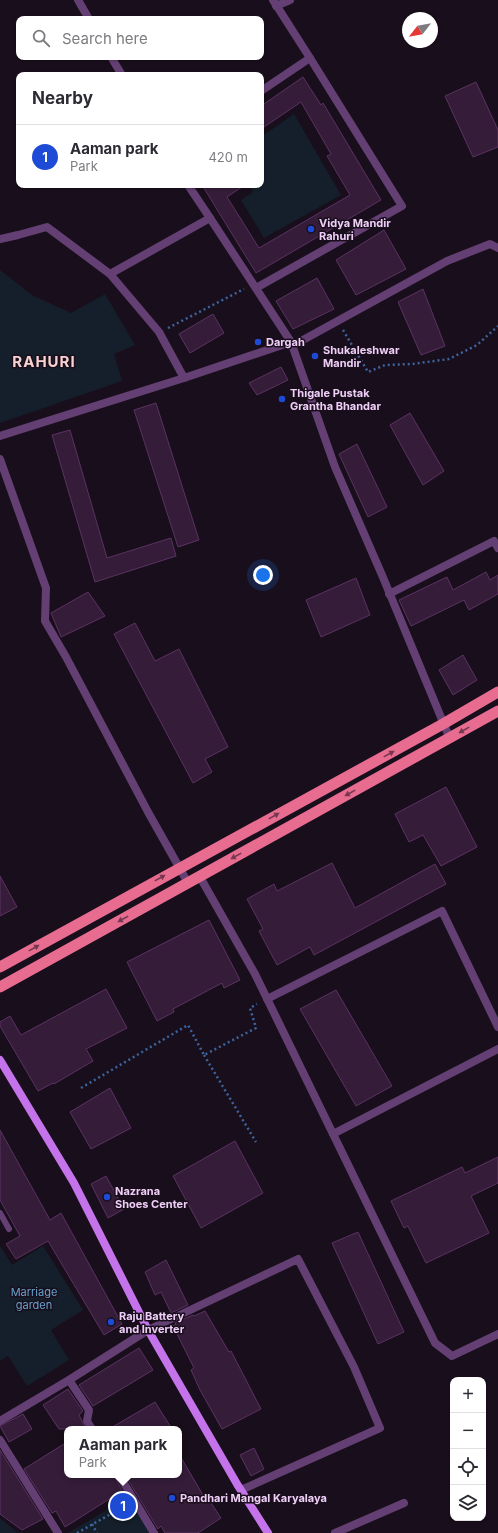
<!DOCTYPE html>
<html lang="en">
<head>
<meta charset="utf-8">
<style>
  body { margin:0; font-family:Inter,sans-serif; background:#f7f7f7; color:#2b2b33 }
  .controls { position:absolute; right:12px; bottom:12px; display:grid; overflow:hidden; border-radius:8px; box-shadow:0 1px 3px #0004 }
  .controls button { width:36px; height:36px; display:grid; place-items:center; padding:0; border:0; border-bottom:1px solid #e1e1e2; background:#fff; color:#2b2b33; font:20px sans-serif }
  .compass { position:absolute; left:402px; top:12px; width:36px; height:36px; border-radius:50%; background:#fff; box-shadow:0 1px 3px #0004; rotate:239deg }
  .you { position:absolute; left:263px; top:575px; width:14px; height:14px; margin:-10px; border:3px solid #fff; border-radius:50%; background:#1a73e8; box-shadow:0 0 0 6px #1a73e833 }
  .badge { display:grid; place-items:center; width:26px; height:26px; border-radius:50%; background:#1e4bd5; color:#fff; font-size:13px; font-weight:700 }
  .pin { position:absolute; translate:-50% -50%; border:2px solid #fff; box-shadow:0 1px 4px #0006 }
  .popup { position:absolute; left:64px; top:1426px; width:118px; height:52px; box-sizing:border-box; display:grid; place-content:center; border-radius:8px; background:#fff; filter:drop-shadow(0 1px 3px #0005); font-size:13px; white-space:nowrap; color:#7c7c81 }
  .popup b { font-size:15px; color:#2b2b33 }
  .popup::after { content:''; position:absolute; left:50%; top:100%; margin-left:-8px; border:8px solid transparent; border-top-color:#fff }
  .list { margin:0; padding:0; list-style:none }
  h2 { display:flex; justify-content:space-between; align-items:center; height:52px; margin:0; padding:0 16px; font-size:17px }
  h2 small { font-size:13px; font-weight:400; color:#7c7c81 }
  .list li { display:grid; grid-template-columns:26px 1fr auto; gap:12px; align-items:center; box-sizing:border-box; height:64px; padding:0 16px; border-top:1px solid #e1e1e2 }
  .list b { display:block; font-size:15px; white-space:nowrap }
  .list p { margin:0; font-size:13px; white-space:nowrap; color:#7c7c81 }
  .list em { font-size:13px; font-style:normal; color:#7c7c81 }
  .icon { flex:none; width:22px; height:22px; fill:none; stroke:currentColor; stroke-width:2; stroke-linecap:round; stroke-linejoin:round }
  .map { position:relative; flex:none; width:498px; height:1533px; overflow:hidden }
  .search { position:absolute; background:#fff; box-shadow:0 1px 3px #0004; left:16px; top:16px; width:248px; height:44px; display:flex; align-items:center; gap:10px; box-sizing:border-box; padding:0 14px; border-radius:8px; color:#7c7c81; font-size:15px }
  .panel { position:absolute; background:#fff; box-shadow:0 1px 3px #0004; left:16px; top:72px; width:248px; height:116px; border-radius:8px }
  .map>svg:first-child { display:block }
  .green { fill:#151f2b }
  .building { fill:#351d3a; stroke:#5b3262 }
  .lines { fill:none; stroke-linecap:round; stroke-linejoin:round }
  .path { stroke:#3d649e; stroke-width:2.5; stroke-dasharray:2 3; stroke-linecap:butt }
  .service { stroke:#643f74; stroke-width:6 }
  .minor { stroke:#643f74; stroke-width:8 }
  .tertiary { stroke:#643f74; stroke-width:8 }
  .secondary { stroke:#c573eb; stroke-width:8 }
  .trunk { stroke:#e86c90; stroke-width:11 }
  .oneway { fill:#763850 }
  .poi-dot { fill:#1e4bd5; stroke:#190e1b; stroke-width:1.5 }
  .labels { text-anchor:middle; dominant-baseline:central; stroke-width:3; stroke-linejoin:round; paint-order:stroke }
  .poi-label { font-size:11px; font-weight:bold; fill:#efcff8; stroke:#190e1b; text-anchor:start }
  .park-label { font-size:11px; fill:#66a3cd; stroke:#190e1b }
  .district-label { font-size:15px; font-weight:bold; letter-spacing:1px; fill:#f8d2d1; stroke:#190e1b }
</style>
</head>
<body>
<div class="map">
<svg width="498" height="1533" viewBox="0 0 498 1533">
  <rect width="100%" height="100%" fill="#190e1b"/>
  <!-- green -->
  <g class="green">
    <path d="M294,114L341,195L264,238L241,200L253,192L248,185H261V137Z"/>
    <path d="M0,270L32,295L71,313L105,294L135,345L114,354L122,381L0,423Z"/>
    <path d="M0,1246L12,1265L43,1246L83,1310L51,1330L69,1360L27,1386L8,1356L0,1361Z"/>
    <path d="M129,1497L150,1533H68Z"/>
    <path d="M0,1518L18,1533H0Z"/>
  </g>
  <!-- building -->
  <g class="building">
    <path d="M303,77L321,105L323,103L381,200L256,273L202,185H245L227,197L259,248L350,195L327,156L331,154L301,102L261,129V106Z"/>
    <path d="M476,82L498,130V147L473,157L445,96Z"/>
    <path d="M384,230L406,269L356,295L336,260Z"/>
    <path d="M317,278L334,309L293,329L276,301Z"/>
    <path d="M423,289L445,346L421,355L398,302Z"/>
    <path d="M213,314L224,333L190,353L179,334Z"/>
    <path d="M281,367L288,380L257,395L249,383Z"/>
    <path d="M156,403L199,540L178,547L134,410Z"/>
    <path d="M410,413L444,471L423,485L390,425Z"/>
    <path d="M70,430L107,558L171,538L176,556L95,582L52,435Z"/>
    <path d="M357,444L387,507L368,517L339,454Z"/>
    <path d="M486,572L490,580L498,575V594L469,610L464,600L411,626L399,600L447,577L453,590Z"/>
    <path d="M356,578L370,615L321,637L306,600Z"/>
    <path d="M88,592L105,616L61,637L51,613Z"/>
    <path d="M135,623L155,661L179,649L228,747L205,759L212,772L193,783L114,634Z"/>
    <path d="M463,655L477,680L453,695L439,670Z"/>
    <path d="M446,787L477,847L441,866L423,835L409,842L395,814Z"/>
    <path d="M332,863L355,908L435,864L446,884L314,955L310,947L277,965L259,931L263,929L247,899L274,884L277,891Z"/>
    <path d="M0,876L17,907L0,916Z"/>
    <path d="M209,920L240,980L224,988L222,983L173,1009L174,1012L157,1021L127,962Z"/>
    <path d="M106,989L127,1028L86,1049L93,1061L54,1084L53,1083L38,1091L0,1026V1022L10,1016L21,1035Z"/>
    <path d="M336,990L392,1086L356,1106L300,1009Z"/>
    <path d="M110,1088L131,1128L91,1149L70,1112Z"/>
    <path d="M0,1130L50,1220L61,1213L122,1324L104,1335L48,1241L16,1259L6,1244L20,1236L0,1200Z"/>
    <path d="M235,1141L263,1193L201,1228L173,1176Z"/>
    <path d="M498,1157V1183L471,1196L489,1233L426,1263L408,1226L404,1228L391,1201L462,1167L465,1173Z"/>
    <path d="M106,1176L124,1209L108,1218L91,1184Z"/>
    <path d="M358,1232L404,1332L378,1344L332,1243Z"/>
    <path d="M166,1260L188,1305L171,1313L161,1292L155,1295L145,1272Z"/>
    <path d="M205,1311L229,1352L231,1351L261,1409L222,1429L200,1390L191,1370L194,1368L173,1326L176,1324L175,1323L193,1315L194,1316Z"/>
    <path d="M139,1348L153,1370L93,1406L79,1385Z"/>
    <path d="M68,1389L83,1411L79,1415L86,1429H59L43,1405Z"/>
    <path d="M155,1402L172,1429H109Z"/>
    <path d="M23,1414L32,1429L9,1442L0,1426Z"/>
    <path d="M67,1442V1475H114L122,1491L65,1527L56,1511L52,1513L24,1469Z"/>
    <path d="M254,1448L264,1469L251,1476L240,1455Z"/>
    <path d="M0,1450L43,1519L22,1530L0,1514Z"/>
    <path d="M179,1454L207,1502L209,1500L221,1518L198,1533H165L161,1526L158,1529L125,1475H179Z"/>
  </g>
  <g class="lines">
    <!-- path -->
    <g class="path">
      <path d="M168,328L244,289"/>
      <path d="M343,330L368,372L385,365L412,364L449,359L477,345L498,326"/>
      <path d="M204,1055L256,1142"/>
      <path d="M81,1088L188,1025L204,1055L256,1028L250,1008L257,1004"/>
      <path d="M92,1524L97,1533"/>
      <path d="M77,1533L125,1506"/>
    </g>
    <!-- service -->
    <path class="service" d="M0,1213L9,1229"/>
    <!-- minor -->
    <g class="minor">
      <path d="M78,0L89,19"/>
      <path d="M276,6L290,0"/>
      <path d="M111,57L122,75"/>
      <path d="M261,91L310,58"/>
      <path d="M188,185L210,218"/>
      <path d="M0,239L18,235L47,227L110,274L159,332L184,378L291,342L210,218L110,274"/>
      <path d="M256,288L402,206L310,58L273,0"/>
      <path d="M291,342L335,467L382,575L450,739"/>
      <path d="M292,346L447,261L490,244L498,248"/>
      <path d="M0,436L184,378"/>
      <path d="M389,594L494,541L498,548"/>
      <path d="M200,877L255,974L435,1343L452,1356L498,1334"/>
      <path d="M267,999L442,911L498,1027"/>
      <path d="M333,1134L498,1049"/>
      <path d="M69,1380L89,1410L87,1421L92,1429"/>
      <path d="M0,1421L69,1380L148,1330L298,1259L354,1367L380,1428L241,1490"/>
      <path d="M0,1440L58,1533"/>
      <path d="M119,1475L154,1533"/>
      <path d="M335,1533L404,1503"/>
    </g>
    <!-- tertiary -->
    <path class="tertiary" d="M0,459L46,588L45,621L66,657L148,812L188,883"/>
    <!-- secondary -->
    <path class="secondary" d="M0,1060L74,1183L148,1330L237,1484L268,1533"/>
    <!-- trunk -->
    <g class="trunk">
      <path d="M0,967L443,724L498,692"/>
      <path d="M0,987L498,711"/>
    </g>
  </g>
  <!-- one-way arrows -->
  <defs><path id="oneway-solid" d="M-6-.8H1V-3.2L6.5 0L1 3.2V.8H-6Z"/></defs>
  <g class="oneway">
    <use href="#oneway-solid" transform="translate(464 730) rotate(151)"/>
    <use href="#oneway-solid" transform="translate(389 754) rotate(-29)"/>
    <use href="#oneway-solid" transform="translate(350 793) rotate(151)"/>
    <use href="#oneway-solid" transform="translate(274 816) rotate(-29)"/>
    <use href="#oneway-solid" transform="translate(236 856) rotate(151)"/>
    <use href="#oneway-solid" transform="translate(160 878) rotate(-29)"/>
    <use href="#oneway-solid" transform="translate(123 919) rotate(151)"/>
    <use href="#oneway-solid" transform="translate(34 948) rotate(-29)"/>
  </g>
  <!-- markers -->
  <g class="poi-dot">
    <circle cx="311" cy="229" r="4"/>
    <circle cx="258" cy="342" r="4"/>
    <circle cx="315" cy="356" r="4"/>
    <circle cx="282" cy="399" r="4"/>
    <circle cx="107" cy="1197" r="4"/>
    <circle cx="111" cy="1322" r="4"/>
    <circle cx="172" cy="1498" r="4"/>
  </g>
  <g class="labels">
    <!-- poi labels -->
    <g class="poi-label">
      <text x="319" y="223">Vidya Mandir<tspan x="319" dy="13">Rahuri</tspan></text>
      <text x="266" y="342">Dargah</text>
      <text x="323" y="350">Shukaleshwar<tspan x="323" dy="13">Mandir</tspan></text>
      <text x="290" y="393">Thigale Pustak<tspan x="290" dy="13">Grantha Bhandar</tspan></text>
      <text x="115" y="1191">Nazrana<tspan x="115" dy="13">Shoes Center</tspan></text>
      <text x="119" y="1316">Raju Battery<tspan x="119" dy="13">and Inverter</tspan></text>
      <text x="180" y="1498">Pandhari Mangal Karyalaya</text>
    </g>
    <!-- park labels -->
    <g class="park-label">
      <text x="34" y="1292">Marriage<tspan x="34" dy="13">garden</tspan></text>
    </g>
    <!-- district labels -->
    <g class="district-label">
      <text x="44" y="361">RAHURI</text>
    </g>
  </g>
</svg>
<div class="controls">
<button>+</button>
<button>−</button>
<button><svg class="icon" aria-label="locate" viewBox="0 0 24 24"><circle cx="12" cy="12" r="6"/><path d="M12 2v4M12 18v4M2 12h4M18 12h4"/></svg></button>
<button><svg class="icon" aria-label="layers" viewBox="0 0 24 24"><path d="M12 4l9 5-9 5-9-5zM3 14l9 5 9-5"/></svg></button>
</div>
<svg class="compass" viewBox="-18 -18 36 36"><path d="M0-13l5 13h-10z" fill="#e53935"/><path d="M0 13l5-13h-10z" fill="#7c7c81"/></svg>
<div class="you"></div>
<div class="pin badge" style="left:123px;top:1506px">1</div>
<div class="popup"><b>Aaman park</b>Park</div>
<div class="search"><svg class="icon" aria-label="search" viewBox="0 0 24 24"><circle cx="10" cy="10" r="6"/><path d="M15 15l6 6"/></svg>Search here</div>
<section class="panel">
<h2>Nearby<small></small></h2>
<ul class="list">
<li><span class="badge">1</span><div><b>Aaman park</b><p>Park</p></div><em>420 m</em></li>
</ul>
</section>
</div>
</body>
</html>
